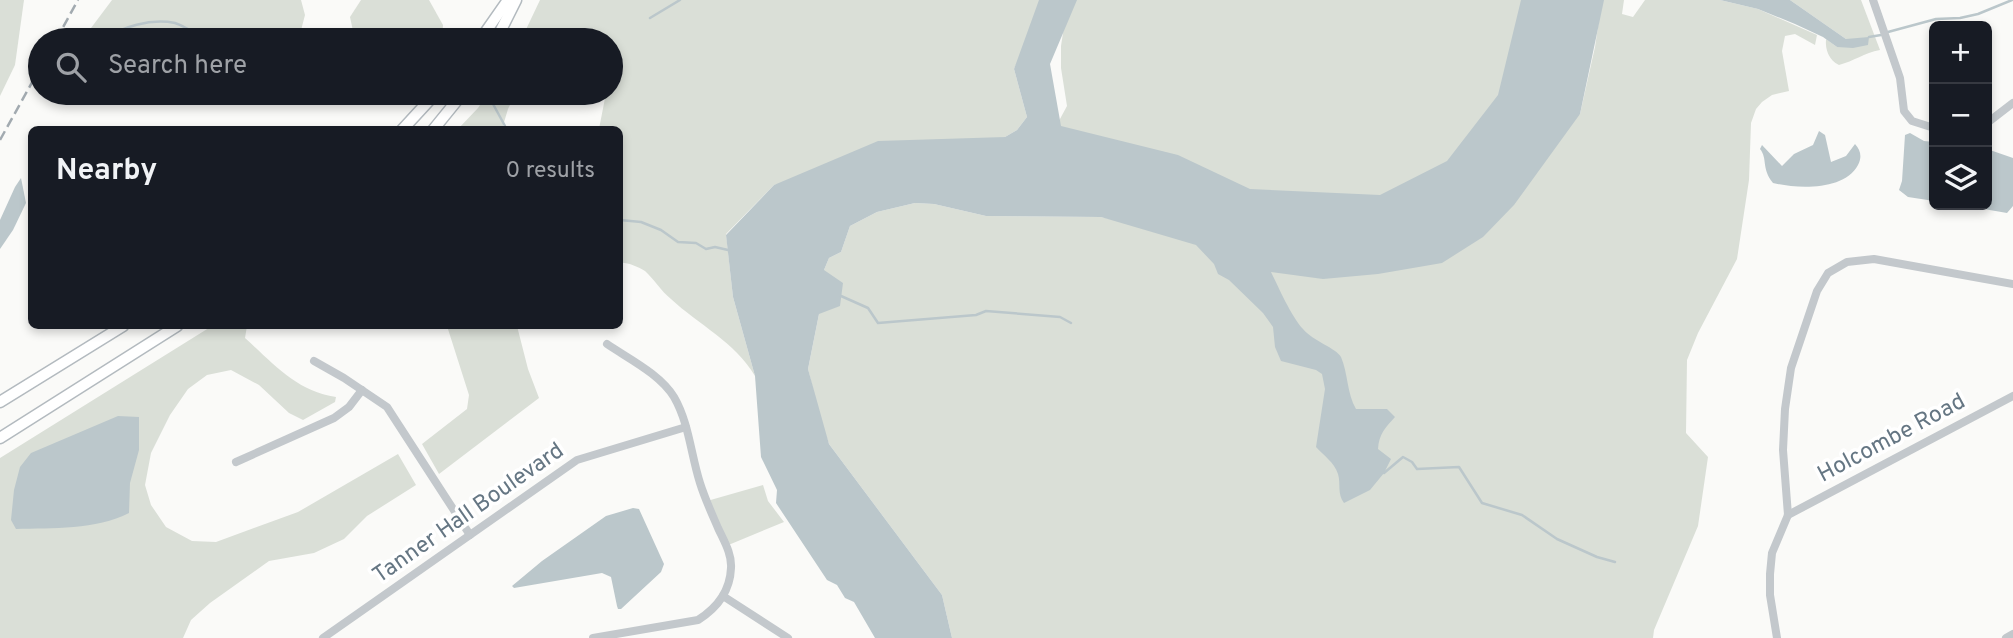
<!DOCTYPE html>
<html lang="en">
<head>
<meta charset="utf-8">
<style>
  body { margin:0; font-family:Overpass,sans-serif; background:#242831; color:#f1f3f6 }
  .controls { position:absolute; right:21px; top:21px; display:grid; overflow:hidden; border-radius:10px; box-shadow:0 4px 10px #0003 }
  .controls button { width:63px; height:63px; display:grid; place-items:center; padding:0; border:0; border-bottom:2px solid #363941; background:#171b24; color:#f1f3f6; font:35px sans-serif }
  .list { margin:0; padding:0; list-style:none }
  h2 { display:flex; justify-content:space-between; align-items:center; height:91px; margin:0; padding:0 28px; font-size:30px }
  h2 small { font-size:23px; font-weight:400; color:#9ea1a6 }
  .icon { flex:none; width:38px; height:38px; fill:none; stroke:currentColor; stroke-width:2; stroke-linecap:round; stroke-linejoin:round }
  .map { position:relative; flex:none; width:2013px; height:638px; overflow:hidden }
  .search { position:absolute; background:#171b24; box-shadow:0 4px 10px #0003; left:28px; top:28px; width:595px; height:77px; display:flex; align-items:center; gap:18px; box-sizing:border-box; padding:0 24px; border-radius:38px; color:#9ea1a6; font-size:26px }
  .panel { position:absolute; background:#171b24; box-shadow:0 4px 10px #0003; left:28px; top:126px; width:595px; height:203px; border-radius:10px }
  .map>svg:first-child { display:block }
  .green { fill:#dadfd7 }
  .water { fill:#bbc7cb }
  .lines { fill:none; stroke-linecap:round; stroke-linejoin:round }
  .stream { stroke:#bbc7cb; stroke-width:2.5 }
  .secondary-casing { stroke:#b3babf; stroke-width:13 }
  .minor { stroke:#c3c8cc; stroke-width:8 }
  .secondary { stroke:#fff; stroke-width:10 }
  .rail { stroke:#a2aab0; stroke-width:2.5; stroke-dasharray:10 5; stroke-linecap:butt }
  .labels { text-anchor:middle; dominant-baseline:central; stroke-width:7; stroke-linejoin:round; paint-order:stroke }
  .street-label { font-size:23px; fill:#657683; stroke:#fff }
</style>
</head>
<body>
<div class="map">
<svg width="2013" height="638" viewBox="0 0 2013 638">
  <rect width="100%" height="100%" fill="#fafaf8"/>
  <!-- green -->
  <g class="green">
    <path d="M0,0H24L15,65L0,96Z"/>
    <path d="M112,0H301L305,15L299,38L319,40L280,37L240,39L216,37L193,31L188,40H82Z"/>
    <path d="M361,0H429L443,25L442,40H355L350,17Z"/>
    <path d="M540,0H1046L1014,69L1027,117L1017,130L1005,137L774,185L726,234L733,297L755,376C735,342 699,325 671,299C661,291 654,279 645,271C638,267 627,262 620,263V130L599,129L606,93H611V40H521Z"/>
    <path d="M1068,0H1546L1501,116L1369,230L1054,130L1067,106L1061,68V46Z"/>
    <path d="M1602,0H1624L1622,14L1633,17L1645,0H1720L1758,9L1817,35L1815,45L1795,34L1785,36L1782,51L1789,91L1772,95L1762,102L1756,109L1751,123L1749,180L1737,259L1698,333L1687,360L1686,433L1708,457L1698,526L1654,630L1653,638H952L942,595L829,444L821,421L808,369L819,314L824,270L829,258L841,252L850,226L877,212L915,203L934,204L986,216L1101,217L1162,229L1270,272L1580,114L1595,47Z"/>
    <path d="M1790,0H1861L1880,50C1864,53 1854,61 1839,65C1829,60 1825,50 1826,39L1837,47L1846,39Z"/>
    <path d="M488,93H516L508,109L502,129H458L478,108Z"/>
    <path d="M212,326H247L245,338C274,364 296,391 336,397L335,402L303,420L289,413L259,385L231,370L207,375L188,389L170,415L151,453L145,485L151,505L166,527L192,541L216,542L298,512L398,454L416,485L367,516L344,539L314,553L269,561L210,603L191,620L183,638H0V458Z"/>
    <path d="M447,326H517L528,369L539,398L439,474L422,444L467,409L469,395Z"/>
    <path d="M763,485L768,501L784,522L726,546L707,501Z"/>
  </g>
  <!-- water -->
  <g class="water">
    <path d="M1039,0H1077L1050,64L1061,126L1178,155L1250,189L1380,195L1447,161L1498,95L1521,0H1604L1580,114L1514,205L1483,237L1442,263L1378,274L1323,279L1271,272C1279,288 1291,316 1303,329C1313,341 1336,348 1341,357C1348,373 1347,394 1356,409H1387L1395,417C1385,428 1379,434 1378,449L1391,459L1384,473L1370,490L1344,503C1337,494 1341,484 1338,474C1334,462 1324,456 1316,447L1325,389L1322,374L1316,370L1281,361L1275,347L1273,327L1263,313L1229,280L1218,274L1214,264L1196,245L1101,217L986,216L934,204L915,203L877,212L850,226L841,252L829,258L824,270L843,283L840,306L819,314L808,369L829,444L942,595L952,638H875L854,602L845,598L837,585L827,580L776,503L777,490L761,457L755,376L733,297L726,235L774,185L878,141L1005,137L1017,130L1027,117L1014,69Z"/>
    <path d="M1720,0H1790L1846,39L1869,37L1868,45L1853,48L1837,47L1823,37L1795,24L1758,9Z"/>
    <path d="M1819,131L1825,135L1831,162L1846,156L1855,144C1861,151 1862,157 1858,165C1844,191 1797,189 1773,183C1761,168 1768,159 1760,149L1762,145L1782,166L1794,154L1813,145Z"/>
    <path d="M1910,133L1924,141L1934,142V201L1908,197L1899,190L1902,181L1905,135Z"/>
    <path d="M1987,149L2013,158V206L2007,213L1961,205H1987Z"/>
    <path d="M21,178L26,203L13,230L0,249V220L15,187Z"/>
    <path d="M118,416L139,417V450L130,483L129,513C96,530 52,528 16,529L11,520L14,490L20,467L31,453Z"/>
    <path d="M633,508L639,509L664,564L661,572L621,609H618L617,606L611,577L602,573L514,588L512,586L542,561L606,516Z"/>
  </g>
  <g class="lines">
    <!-- stream -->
    <g class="stream">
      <path d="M650,18L680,0"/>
      <path d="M1888,32L1936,19L1960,18L1978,14L2012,0"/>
      <path d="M1869,37L1881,35"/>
      <path d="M102,40C122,27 150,18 175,23C182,25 188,30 195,32C209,36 223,39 238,39C265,40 293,33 319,40"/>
      <path d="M487,93L505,126"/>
      <path d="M620,220L641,222L661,230L678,242L696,243L706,249L715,247L728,250"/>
      <path d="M841,296L868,308L878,323L976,315L986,311L1060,317L1071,323"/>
      <path d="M1384,473L1403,457L1412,462L1417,469L1459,467L1482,503L1522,515L1557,539L1597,557L1615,562"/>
    </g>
    <!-- secondary casing -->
    <g class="secondary-casing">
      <g id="secondary">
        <path d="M480,40L508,0"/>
        <path d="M496,40L516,0"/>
        <path d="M402,130L436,93"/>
        <path d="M433,130L463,93"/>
        <path d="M0,402L123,326"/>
        <path d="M0,438L177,326"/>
      </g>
    </g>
    <!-- minor -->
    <g class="minor">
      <path d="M1873,0L1900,78L1904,111L1912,121L1934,128"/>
      <path d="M1987,123L2013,103"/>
      <path d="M314,361L344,378L387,407L470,535"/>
      <path d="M236,462L334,418L349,407L362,390"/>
      <path d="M1788,515L2013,396"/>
      <path d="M723,596L788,638"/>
      <path d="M323,638L577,460L686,427"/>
      <path d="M593,638L698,620C717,608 730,592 731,568C732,554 724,541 718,528C712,514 705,499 700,483C691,455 689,423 674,397C660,374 629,359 607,344"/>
      <path d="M1777,638L1770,595V574L1772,553L1788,515L1783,450L1785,409L1791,368L1817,291L1828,273L1847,262L1874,259L2013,284"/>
      <path d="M2006,638L2013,634"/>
    </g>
    <!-- secondary -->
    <use href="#secondary" class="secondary"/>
    <!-- rail -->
    <g class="rail">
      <path d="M56,40L78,0"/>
      <path d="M0,140L40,68"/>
    </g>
  </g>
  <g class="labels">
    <!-- street labels -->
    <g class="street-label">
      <text transform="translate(1892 439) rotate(-28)">Holcombe Road</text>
      <text transform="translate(469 514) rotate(-35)">Tanner Hall Boulevard</text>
    </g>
  </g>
</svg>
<div class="controls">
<button>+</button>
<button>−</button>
<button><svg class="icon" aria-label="layers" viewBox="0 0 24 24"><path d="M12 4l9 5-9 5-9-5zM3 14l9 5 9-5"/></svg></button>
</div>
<div class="search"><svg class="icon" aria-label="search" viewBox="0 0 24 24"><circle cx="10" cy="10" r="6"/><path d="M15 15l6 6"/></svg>Search here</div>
<section class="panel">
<h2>Nearby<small>0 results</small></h2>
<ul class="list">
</ul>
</section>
</div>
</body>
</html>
